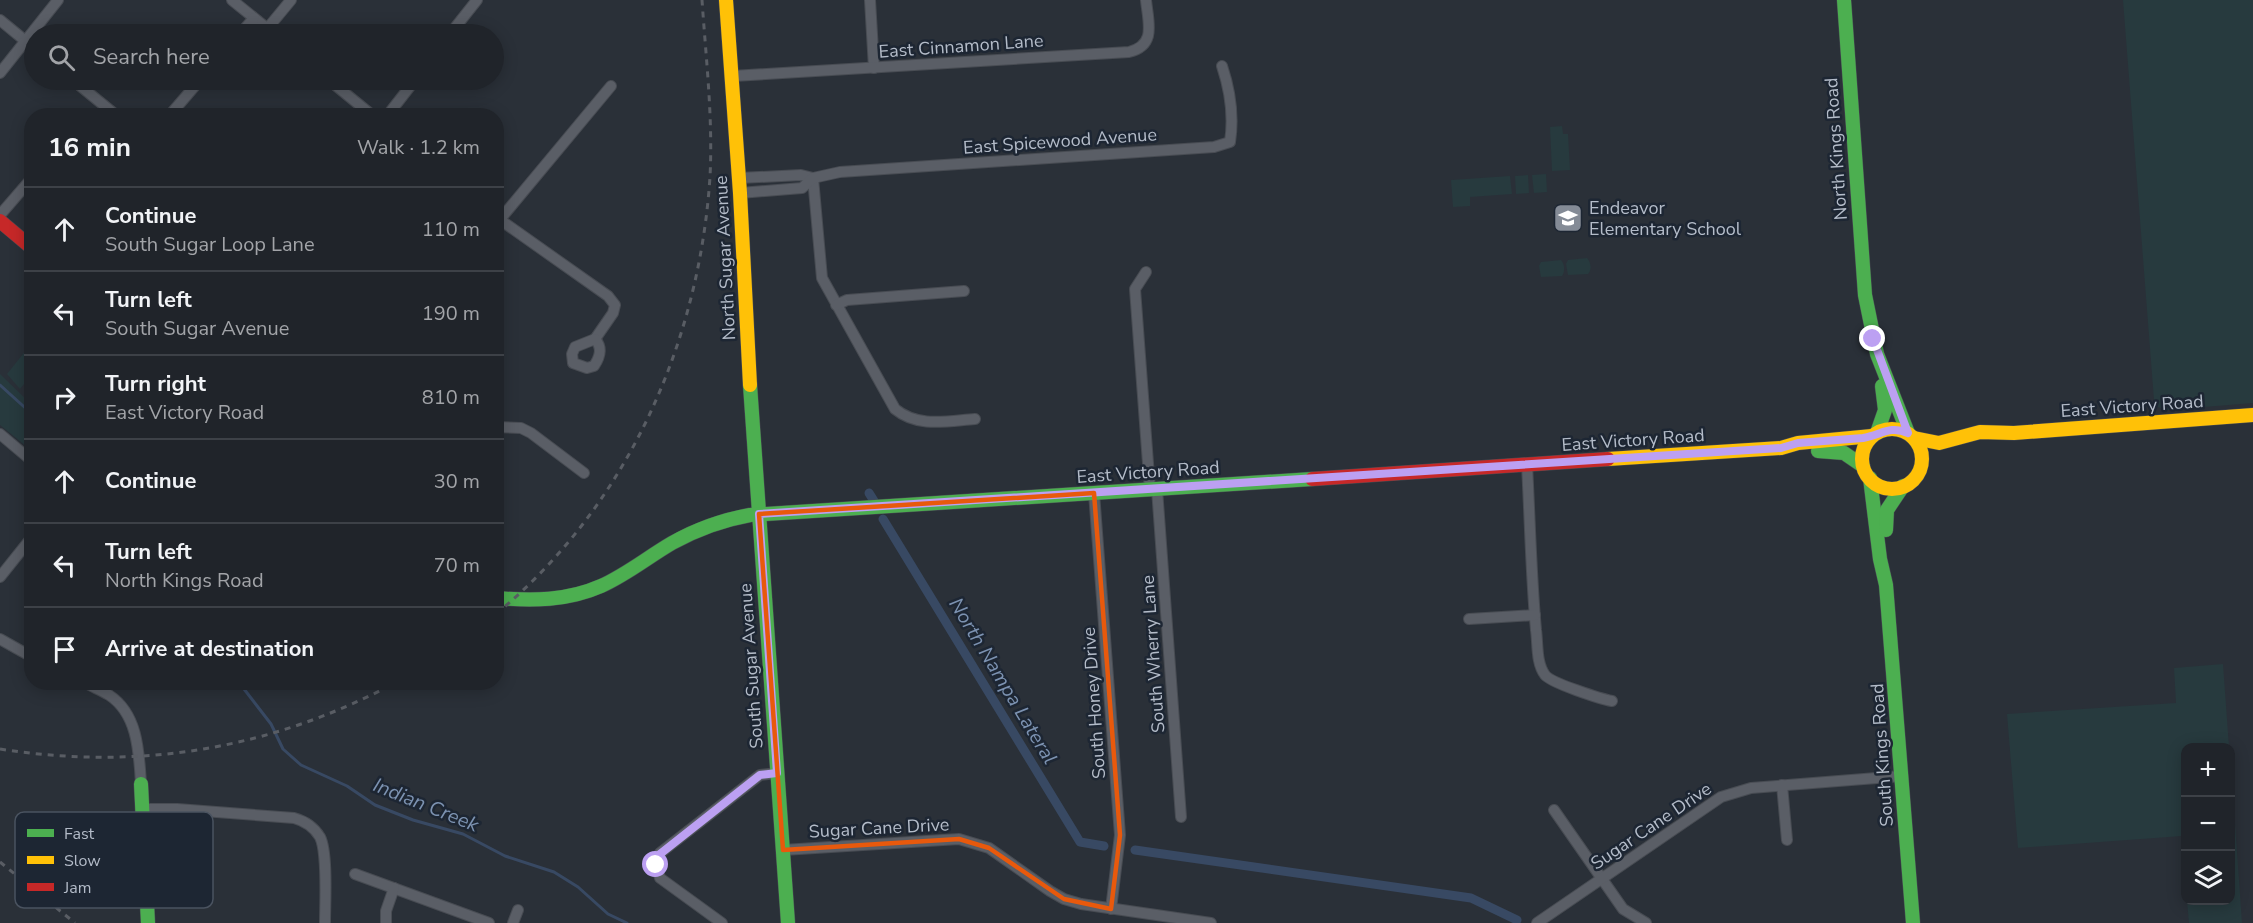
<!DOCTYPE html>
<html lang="en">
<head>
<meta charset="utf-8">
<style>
  body { margin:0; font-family:"Nunito Sans",sans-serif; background:#282c32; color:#f1f3f6 }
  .controls { position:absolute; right:18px; bottom:18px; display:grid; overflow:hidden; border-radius:12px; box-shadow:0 3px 15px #0003 }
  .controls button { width:54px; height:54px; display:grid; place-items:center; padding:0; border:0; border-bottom:2px solid #3d4147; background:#20242a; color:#f1f3f6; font:30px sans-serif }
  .stop { position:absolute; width:18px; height:18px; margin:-14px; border:4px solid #bca0f2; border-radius:50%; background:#fff }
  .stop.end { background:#bca0f2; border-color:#fff; box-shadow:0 2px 6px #0008 }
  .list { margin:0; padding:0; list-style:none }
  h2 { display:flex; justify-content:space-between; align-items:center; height:78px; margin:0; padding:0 24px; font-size:26px }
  h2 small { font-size:20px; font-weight:400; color:#a2a4a8 }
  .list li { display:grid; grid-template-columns:39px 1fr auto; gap:18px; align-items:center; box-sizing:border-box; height:84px; padding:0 24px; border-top:2px solid #3d4147 }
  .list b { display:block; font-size:22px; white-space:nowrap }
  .list p { margin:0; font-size:20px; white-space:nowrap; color:#a2a4a8 }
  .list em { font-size:20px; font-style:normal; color:#a2a4a8 }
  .icon { flex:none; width:33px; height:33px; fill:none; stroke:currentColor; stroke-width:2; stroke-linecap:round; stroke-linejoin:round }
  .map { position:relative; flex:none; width:2253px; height:923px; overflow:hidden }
  .search { position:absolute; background:#20242a; box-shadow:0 3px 15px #0003; left:24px; top:24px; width:480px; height:66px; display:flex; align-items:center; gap:15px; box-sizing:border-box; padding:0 21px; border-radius:33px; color:#a2a4a8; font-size:22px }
  .panel { position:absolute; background:#20242a; box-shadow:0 3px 15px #0003; left:24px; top:108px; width:480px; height:582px; border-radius:24px }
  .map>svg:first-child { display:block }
  .green { fill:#273a3e }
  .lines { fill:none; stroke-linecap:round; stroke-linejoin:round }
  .stream { stroke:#384963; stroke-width:3 }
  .canal { stroke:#384963; stroke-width:9 }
  .street-casing { stroke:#484c53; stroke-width:12 }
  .fast-casing { stroke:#484c53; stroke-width:15 }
  .slow-casing { stroke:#484c53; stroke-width:15 }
  .jam-casing { stroke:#484c53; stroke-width:15 }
  .street { stroke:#5a5e66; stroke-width:10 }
  .fast { stroke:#4caf50; stroke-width:14 }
  .slow { stroke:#ffc107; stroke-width:14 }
  .jam { stroke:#c62828; stroke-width:14 }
  .rail { stroke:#595d64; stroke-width:3; stroke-dasharray:6 6; stroke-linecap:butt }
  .route { stroke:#bca0f2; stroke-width:8 }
  .marked { fill:none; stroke:#e8590c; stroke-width:4.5; stroke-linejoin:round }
  .labels { text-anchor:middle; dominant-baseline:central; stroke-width:5; stroke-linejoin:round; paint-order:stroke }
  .street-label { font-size:18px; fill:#b4bcc9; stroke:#1d2633 }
  .poi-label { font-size:18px; fill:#b4bcc9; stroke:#1d2633; text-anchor:start }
  .water-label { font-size:20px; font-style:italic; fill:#7c92b1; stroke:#1d2633 }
  .key { fill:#1d2633; stroke:#4a5360; stroke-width:1.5 }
  .key-label { font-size:16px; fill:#b4bcc9 }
</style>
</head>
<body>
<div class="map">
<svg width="2253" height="923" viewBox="0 0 2253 923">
  <rect width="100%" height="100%" fill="#2a3038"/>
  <!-- green -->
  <g class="green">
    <path d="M2123,0H2253V403L2167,410L2158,407L2154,400Z"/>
    <path d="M1562,126L1563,134H1568L1570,170L1552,171L1550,127Z"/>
    <path d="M1546,174L1547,192L1534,193L1532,175Z"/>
    <path d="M1528,175L1529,193L1516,194L1515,176Z"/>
    <path d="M1510,176L1512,194L1470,197V206L1453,207L1451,180Z"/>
    <path d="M1587,258C1591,262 1592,270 1588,274L1568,275L1566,264L1568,260Z"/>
    <path d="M1561,260C1565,264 1565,272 1562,276L1541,277L1539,266L1541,262Z"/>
    <path d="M31,344V375L20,389L7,374Z"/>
    <path d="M0,374L31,404V450L0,425Z"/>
    <path d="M2223,664L2229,747L2186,748L2185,876L2182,836L2018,848L2007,714L2176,703L2174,668Z"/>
    <path d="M2231,766L2242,923H2189L2187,901L2230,900Z"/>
  </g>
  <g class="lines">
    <!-- stream -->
    <g class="stream">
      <path d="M0,385L32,414"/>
      <path d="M242,682L244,689L271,724L283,749L301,765L347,786L375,805L413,820L463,834L505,856L554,872L578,887L608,914L627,923"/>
    </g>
    <!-- canal -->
    <g class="canal">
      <path d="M869,493L874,501"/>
      <path d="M883,519L1080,842L1104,846"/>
      <path d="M1135,850L1471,898L1517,920"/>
    </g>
    <!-- street casing -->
    <g class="street-casing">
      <g id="street">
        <path d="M232,0L274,34"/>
        <path d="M870,0L874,68"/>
        <path d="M0,20L34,48"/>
        <path d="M267,29L291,0"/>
        <path d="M240,34L254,18"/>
        <path d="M450,34L477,0"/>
        <path d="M0,73L58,0"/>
        <path d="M733,76L1129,52C1157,45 1148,22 1146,0"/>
        <path d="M73,80L117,116"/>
        <path d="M329,80L373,116"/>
        <path d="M169,116L200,80"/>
        <path d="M387,116L415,80"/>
        <path d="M739,178L801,175L813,178"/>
        <path d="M813,178L822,278L895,409C918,428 947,421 975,419"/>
        <path d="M740,193L802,188L813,178L840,172L1214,147L1230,142C1234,116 1230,90 1222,66"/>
        <path d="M0,215L32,178"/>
        <path d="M496,217L608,296L615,305L613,313L595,339"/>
        <path d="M497,223L611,86"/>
        <path d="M1146,272L1135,289L1150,490"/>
        <path d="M836,305L847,300L964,291"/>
        <path d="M595,339C603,348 600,357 594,366L587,368L573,363L572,354L575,347Z"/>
        <path d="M496,427L521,428L531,433L584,473"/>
        <path d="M0,434L32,461"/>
        <path d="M1527,465C1530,520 1531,575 1536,630C1538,644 1536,663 1545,675C1551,683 1601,699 1612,701"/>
        <path d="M1157,489L1181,817"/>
        <path d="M1094,493L1120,835L1111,909"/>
        <path d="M0,577L32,537"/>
        <path d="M1469,619L1535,615"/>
        <path d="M0,639L32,657"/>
        <path d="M84,682C92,687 101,690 109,695C138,714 139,752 141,784"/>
        <path d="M1782,785L1787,840"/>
        <path d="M143,809H177L294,818C305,821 314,827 320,837C328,853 325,903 325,923"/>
        <path d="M1554,810L1623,909L1646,923"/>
        <path d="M783,850L959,839L989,848L1050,891L1064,899L1081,904L1211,923"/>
        <path d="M355,874L489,923"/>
        <path d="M386,923V911L394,888"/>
        <path d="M513,923L518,910"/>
        <path d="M722,923L660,878L656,865L660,853L760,775L777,773"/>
        <path d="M1537,923L1721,797L1751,788L1902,776"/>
      </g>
    </g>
    <!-- fast casing -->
    <g class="fast-casing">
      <g id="fast">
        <path d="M1844,0L1865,295L1877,354L1908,433"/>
        <path d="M750,385L788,923"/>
        <path d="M1877,433L1885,410L1882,386"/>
        <path d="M1818,451L1844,453L1863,466"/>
        <path d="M1870,478L1880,559L1886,585L1913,923"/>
        <path d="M1886,530L1887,510L1903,486"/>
        <path d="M496,598C532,601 567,601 601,586C626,575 648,557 672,543C697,529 722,520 750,515L1312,479"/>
        <path d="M141,784L148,923"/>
      </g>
    </g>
    <!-- slow casing -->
    <g class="slow-casing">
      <g id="slow">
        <path d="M726,0L740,193L750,385"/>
        <circle cx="1892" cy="459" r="30"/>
        <path d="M1914,438L1939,443L1980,432L2014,433L2253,415"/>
        <path d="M1608,459L1781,448L1798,443L1872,436"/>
      </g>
    </g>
    <!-- jam casing -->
    <g class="jam-casing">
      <g id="jam">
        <path d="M0,221L32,248"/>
        <path d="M1312,479L1608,459"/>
      </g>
    </g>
    <!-- street -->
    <use href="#street" class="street"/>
    <!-- fast -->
    <use href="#fast" class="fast"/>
    <!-- slow -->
    <use href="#slow" class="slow"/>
    <!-- jam -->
    <use href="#jam" class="jam"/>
    <!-- rail -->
    <g class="rail">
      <path d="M496,614C627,506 699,344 710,177C713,118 706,59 702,0"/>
      <path d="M0,749C141,771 271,749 397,682"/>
      <path d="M0,862L75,923"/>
    </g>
  </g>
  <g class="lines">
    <!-- route -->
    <path class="route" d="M656,865L660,854L760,775L777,773L759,514L1781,448L1798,443L1863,438C1881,435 1890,425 1908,433L1873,339"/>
  </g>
  <!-- marked area -->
  <path class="marked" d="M1094,493L1120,835L1111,909L1064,899L989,848L959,839L783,850L759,514Z"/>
  <!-- icons -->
  <defs>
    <g id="school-square" transform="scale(1.5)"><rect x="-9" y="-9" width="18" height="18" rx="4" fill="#848b96" stroke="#1d2633"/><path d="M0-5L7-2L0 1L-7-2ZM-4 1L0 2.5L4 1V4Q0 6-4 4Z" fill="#fff"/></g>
  </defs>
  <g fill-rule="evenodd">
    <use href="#school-square" x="1568" y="218"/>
  </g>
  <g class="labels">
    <!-- street labels -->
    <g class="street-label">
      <text transform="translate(961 46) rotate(-4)">East Cinnamon Lane</text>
      <text transform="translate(1060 141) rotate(-4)">East Spicewood Avenue</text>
      <text transform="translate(1836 149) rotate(-94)">North Kings Road</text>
      <text transform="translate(725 258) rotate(-93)">North Sugar Avenue</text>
      <text transform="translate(2132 406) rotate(-4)">East Victory Road</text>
      <text transform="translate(1633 440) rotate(-4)">East Victory Road</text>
      <text transform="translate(1148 472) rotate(-4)">East Victory Road</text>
      <text transform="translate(1153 654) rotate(-94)">South Wherry Lane</text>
      <text transform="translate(751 666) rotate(-94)">South Sugar Avenue</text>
      <text transform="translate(1094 703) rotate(-94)">South Honey Drive</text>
      <text transform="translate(1882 755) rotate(-94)">South Kings Road</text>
      <text transform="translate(1651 826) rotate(-34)">Sugar Cane Drive</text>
      <text transform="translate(879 828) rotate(-3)">Sugar Cane Drive</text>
    </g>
    <!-- poi labels -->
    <g class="poi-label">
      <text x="1589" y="208">Endeavor<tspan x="1589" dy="21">Elementary School</tspan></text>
    </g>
    <!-- water labels -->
    <g class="water-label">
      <text transform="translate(1003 681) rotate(59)">North Nampa Lateral</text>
      <text transform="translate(426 805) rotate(22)">Indian Creek</text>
    </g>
  </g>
  <!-- legend -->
  <rect x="15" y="812" width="198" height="96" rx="9" class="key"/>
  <rect x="27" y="829" width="27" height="8" fill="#4caf50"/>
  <rect x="27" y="856" width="27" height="8" fill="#ffc107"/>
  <rect x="27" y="883" width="27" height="8" fill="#c62828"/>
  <g class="key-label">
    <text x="64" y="839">Fast</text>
    <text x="64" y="866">Slow</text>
    <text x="64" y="893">Jam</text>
  </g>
</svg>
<div class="controls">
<button>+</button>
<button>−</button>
<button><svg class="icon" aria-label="layers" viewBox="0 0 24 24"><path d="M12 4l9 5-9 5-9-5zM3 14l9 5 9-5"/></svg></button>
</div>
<div class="stop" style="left:656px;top:865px"></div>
<div class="stop end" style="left:1873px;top:339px"></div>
<div class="search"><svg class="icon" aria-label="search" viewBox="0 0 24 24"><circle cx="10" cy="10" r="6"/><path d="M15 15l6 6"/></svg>Search here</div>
<section class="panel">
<h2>16 min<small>Walk · 1.2 km</small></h2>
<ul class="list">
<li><svg class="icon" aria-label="ahead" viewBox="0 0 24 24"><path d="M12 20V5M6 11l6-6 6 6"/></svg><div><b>Continue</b><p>South Sugar Loop Lane</p></div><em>110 m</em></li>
<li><svg class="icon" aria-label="left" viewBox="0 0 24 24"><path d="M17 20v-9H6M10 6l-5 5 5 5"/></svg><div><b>Turn left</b><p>South Sugar Avenue</p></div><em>190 m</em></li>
<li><svg class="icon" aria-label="right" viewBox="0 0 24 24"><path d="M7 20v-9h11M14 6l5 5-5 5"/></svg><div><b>Turn right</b><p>East Victory Road</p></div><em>810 m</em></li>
<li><svg class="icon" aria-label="ahead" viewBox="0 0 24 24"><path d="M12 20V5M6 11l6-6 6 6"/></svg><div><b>Continue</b></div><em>30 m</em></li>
<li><svg class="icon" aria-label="left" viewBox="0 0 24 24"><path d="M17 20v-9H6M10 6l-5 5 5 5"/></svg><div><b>Turn left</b><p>North Kings Road</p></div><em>70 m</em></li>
<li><svg class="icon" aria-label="arrive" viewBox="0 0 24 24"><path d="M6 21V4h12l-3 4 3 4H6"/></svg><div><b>Arrive at destination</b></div></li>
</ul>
</section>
</div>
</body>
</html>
